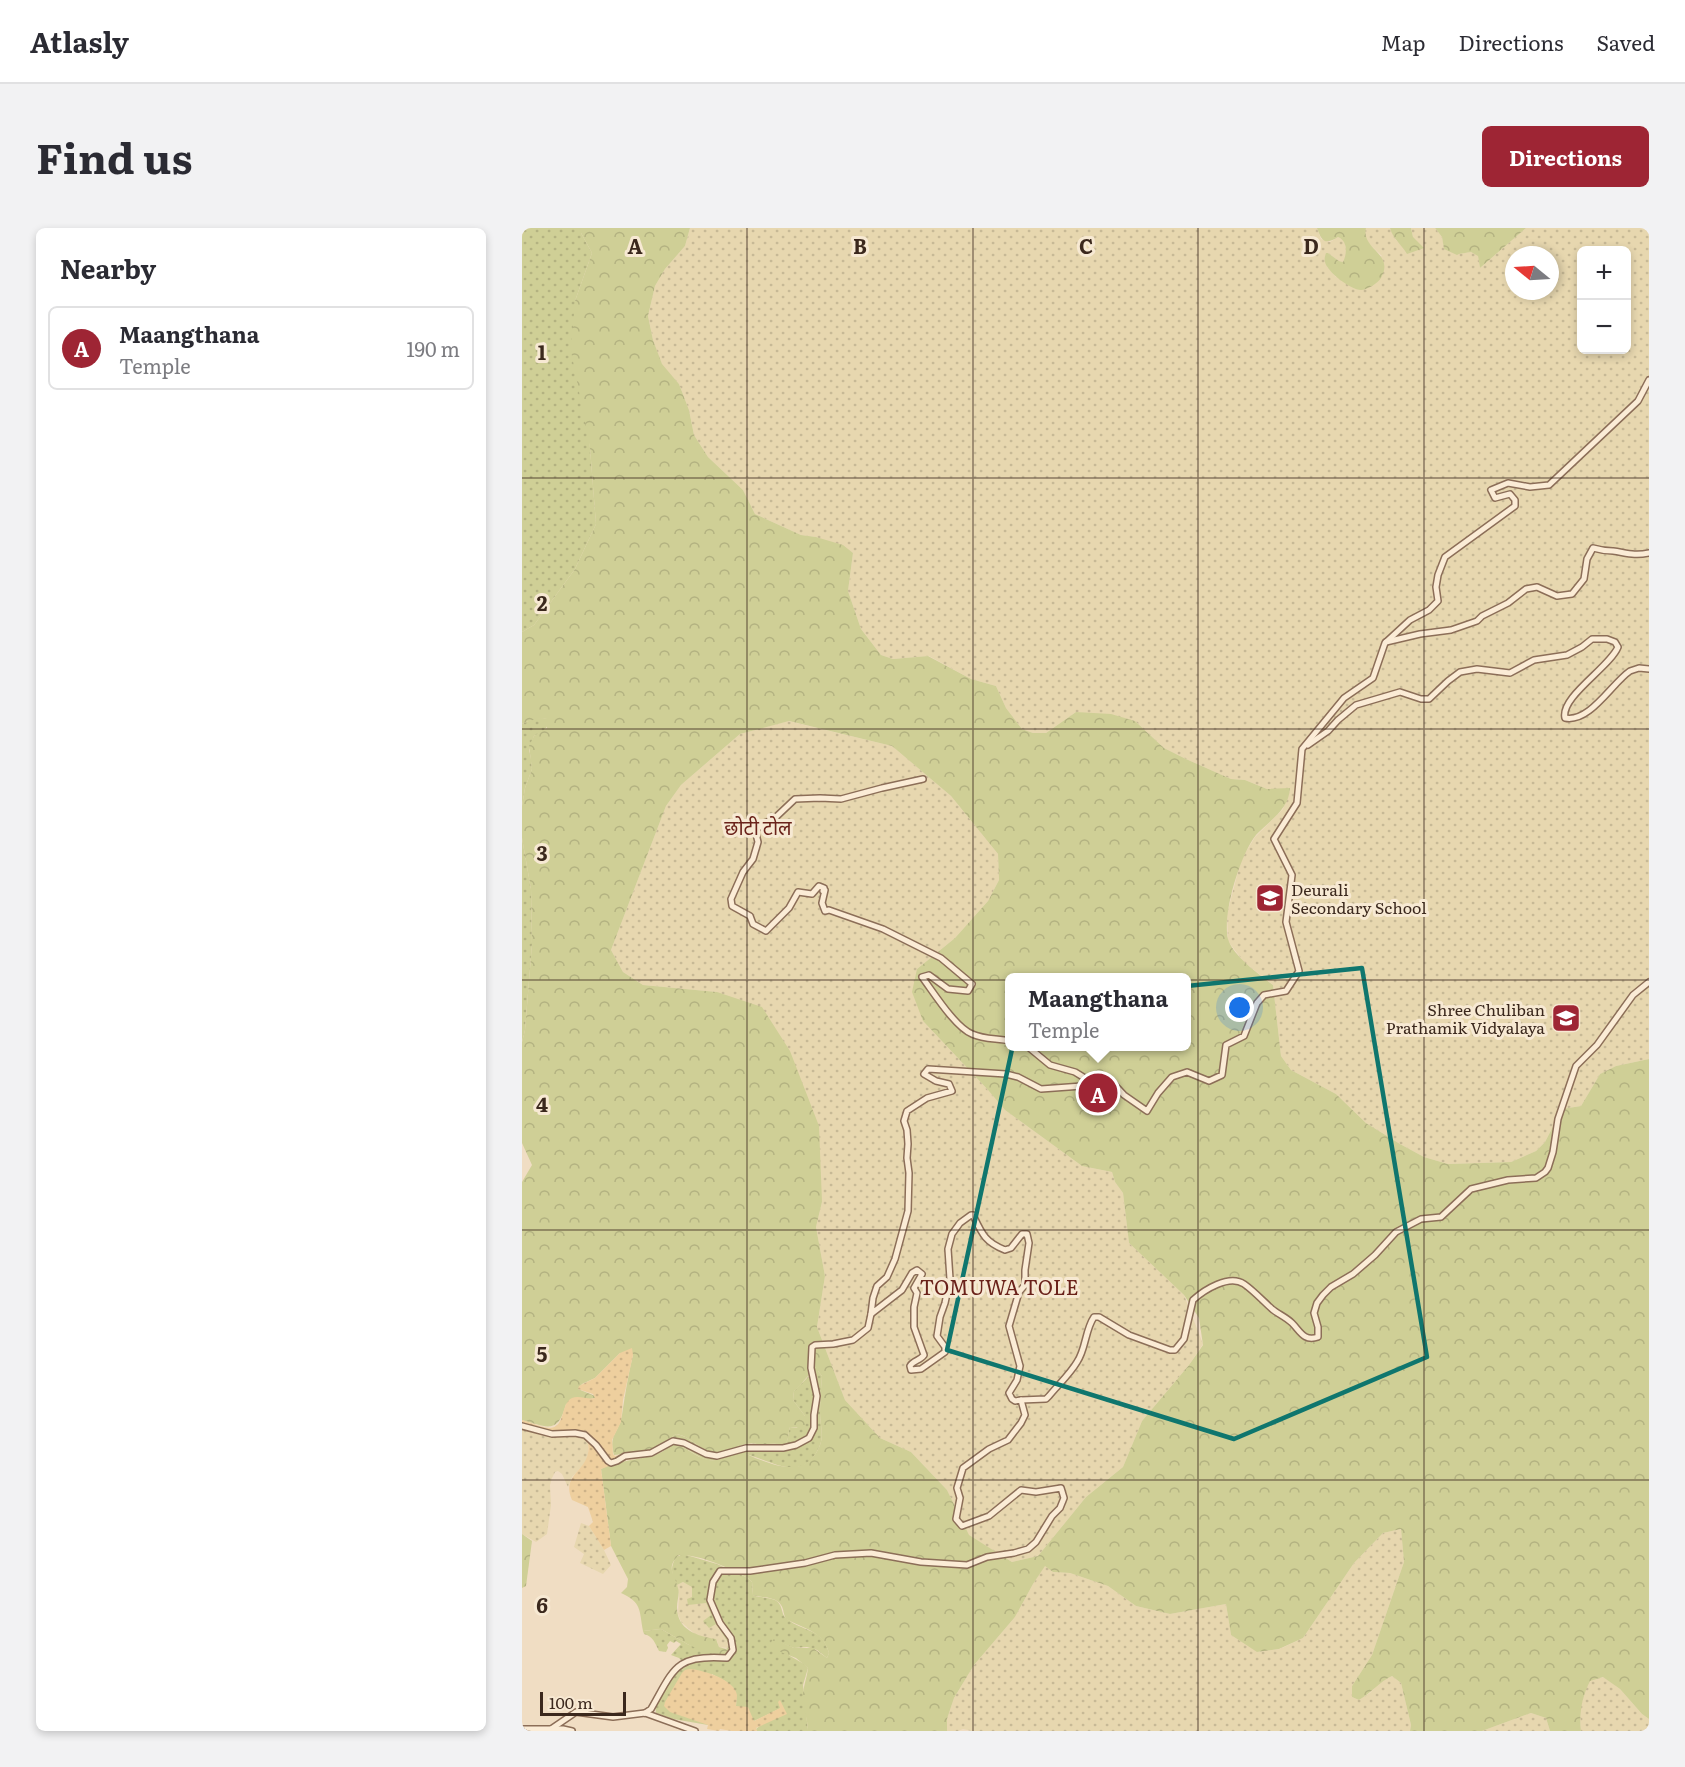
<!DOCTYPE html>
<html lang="en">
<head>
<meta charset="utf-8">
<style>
  body { margin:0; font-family:Literata,"Noto Sans Devanagari",serif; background:#f2f2f3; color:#2b2b33 }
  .controls { position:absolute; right:18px; top:18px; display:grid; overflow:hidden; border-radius:9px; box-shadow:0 3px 9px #0003 }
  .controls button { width:54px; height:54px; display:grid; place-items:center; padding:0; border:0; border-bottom:2px solid #e1e1e2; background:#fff; color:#2b2b33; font:30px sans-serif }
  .compass { position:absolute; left:983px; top:18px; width:54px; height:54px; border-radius:50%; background:#fff; box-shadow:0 3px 9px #0003; rotate:288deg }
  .scale { position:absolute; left:18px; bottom:15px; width:86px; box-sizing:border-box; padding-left:6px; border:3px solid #3b281d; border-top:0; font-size:16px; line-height:21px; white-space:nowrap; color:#3b281d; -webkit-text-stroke:4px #f7e9d3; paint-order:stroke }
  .you { position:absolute; left:718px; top:780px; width:21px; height:21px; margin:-15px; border:4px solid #fff; border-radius:50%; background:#1a73e8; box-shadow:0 0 0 9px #1a73e833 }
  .badge { display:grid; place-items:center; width:39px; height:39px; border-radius:50%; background:#9e2534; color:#fff; font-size:20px; font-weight:700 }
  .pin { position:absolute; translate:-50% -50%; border:3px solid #fff; box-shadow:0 2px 6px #0006 }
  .popup { position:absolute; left:483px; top:745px; width:186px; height:78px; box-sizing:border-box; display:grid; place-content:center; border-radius:9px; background:#fff; filter:drop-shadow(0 2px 4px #0005); font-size:20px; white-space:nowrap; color:#7c7c81 }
  .popup b { font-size:22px; color:#2b2b33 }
  .popup::after { content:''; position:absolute; left:50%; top:100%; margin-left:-12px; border:12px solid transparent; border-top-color:#fff }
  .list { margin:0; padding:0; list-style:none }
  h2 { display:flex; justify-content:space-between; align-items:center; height:78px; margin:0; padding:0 24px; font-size:26px }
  h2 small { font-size:20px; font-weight:400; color:#7c7c81 }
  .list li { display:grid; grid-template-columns:39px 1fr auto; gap:18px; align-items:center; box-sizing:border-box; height:84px; margin:0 12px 12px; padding:0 12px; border:2px solid #e1e1e2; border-radius:9px }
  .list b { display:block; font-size:22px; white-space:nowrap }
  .list p { margin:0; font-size:20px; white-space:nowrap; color:#7c7c81 }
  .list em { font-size:20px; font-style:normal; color:#7c7c81 }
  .map { position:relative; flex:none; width:1127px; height:1503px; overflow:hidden; border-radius:9px }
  header { display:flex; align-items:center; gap:36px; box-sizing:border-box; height:84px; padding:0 30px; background:#fff; border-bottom:2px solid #e1e1e2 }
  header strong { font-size:28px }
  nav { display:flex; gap:33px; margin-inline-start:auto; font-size:21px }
  .intro { display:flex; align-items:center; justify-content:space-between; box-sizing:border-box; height:144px; padding:0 36px }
  h1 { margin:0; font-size:42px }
  .button { padding:15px 27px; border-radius:9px; background:#9e2534; color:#fff; font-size:21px; font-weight:700 }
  main { display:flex; gap:36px; padding:0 36px }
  aside { flex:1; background:#fff; border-radius:9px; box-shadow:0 3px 9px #0003 }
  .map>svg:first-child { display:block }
  .farmland { fill:url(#farmland-dots); fill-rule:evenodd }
  .grass { fill:url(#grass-dots) }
  .forest { fill:url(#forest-crowns); fill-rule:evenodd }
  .sand { fill:url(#sand-dots) }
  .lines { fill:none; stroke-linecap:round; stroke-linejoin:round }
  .minor-casing { stroke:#8c6e58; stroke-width:8 }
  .minor { stroke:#fbecd6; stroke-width:5 }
  .marked { fill:none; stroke:#0f766e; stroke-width:4.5; stroke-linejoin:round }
  .grid { fill:none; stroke:#3b281d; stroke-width:1.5; stroke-opacity:0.55 }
  .labels { text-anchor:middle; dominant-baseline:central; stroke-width:6; stroke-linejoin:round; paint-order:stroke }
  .poi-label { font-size:16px; fill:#3b281d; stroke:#f7e9d3; text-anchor:start }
  .quarter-label { font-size:20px; fill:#6a221a; stroke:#f7e9d3 }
  .grid-label { font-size:20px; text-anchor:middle; font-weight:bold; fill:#3b281d; stroke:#f7e9d3; stroke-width:6; stroke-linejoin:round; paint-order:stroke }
</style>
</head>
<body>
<header>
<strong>Atlasly</strong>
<nav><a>Map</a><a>Directions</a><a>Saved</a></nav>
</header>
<div class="intro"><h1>Find us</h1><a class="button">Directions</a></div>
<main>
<aside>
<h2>Nearby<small></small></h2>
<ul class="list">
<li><span class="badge">A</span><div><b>Maangthana</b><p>Temple</p></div><em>190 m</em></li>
</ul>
</aside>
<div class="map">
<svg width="1127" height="1503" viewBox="0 0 1127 1503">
  <defs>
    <pattern id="farmland-dots" width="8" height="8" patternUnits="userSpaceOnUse" patternTransform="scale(1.5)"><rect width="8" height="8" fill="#e7d7af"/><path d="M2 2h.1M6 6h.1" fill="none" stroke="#c7b996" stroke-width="1.8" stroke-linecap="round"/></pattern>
    <pattern id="grass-dots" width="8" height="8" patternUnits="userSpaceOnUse" patternTransform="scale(1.5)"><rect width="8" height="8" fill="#cfcf96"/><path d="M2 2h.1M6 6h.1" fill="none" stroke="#b3b281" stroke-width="1.8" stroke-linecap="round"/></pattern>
    <pattern id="forest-crowns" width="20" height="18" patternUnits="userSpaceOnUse" patternTransform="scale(1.5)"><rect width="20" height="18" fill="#cfcf96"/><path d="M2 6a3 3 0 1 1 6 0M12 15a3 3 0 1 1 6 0" fill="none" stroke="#b3b281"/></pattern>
    <pattern id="sand-dots" width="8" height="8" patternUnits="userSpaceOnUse" patternTransform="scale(1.5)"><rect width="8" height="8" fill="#eecf9e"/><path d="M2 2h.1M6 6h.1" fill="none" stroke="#cdb288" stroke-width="1.8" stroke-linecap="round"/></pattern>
  </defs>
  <rect width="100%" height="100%" fill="#f0ddc3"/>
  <!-- farmland -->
  <g class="farmland">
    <path d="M168,0H795L799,11L808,14L816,9L820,11L823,15L825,27L821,34L817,33L806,25L805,39L814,49L860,28L844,13L843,2L844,0H868L874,12L882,20L891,9L889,0H913L920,9L922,19L936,26L949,24L956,27L958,40L1004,0H1127V831L1094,838L1078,846L1059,878L1040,881L1023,914L1014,923L989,934L926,936L902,929L878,916L844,895L814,866L769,842L759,828L751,757L721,733L706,713L705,686L719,632L733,609L761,581L768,561H745L723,552L709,551L664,531L642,520L613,493L554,484L524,505H511L500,501L484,480L474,458L449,451L407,428L371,431L359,427L339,401L326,363L331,325L294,309L279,307L233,286L221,262L186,229L172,207L167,182L157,156L140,137L131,112L126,88L133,58L143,41L163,18ZM1060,22H1104V122H1060ZM992,27H1028V63H992Z"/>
    <path d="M266,493L370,518L429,568L476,626L477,652L466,673L433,710L395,741L401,793L466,862L483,882L560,938L590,944L593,954L601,965L607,1015L662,1067L681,1116L667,1137L620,1193L601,1239L564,1269L516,1328L490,1334L446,1307L425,1262L389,1224L358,1210L323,1172L295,1099L303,1048L294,999L300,974L195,764L121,757L101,744L89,722L144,578L159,557L218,506Z"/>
    <path d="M0,1201L33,1209L49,1207L63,1209L66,1215V1227L64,1234L50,1249L46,1259L40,1246L36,1243L33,1244L30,1250L28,1257L29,1277L25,1306L14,1314L0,1306Z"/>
    <path d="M59,1295L67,1298L82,1322L89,1337L81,1346L58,1335L62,1326L52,1319Z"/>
    <path d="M879,1301L882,1334L850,1427L830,1458V1469L837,1472L848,1465L858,1454L870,1448L879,1455L889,1497L888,1503H450L441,1501L436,1503H425V1491L432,1470L452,1437L493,1389L511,1356L523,1337L531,1344L548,1345L586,1358L614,1378L648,1386L704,1376L709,1407L736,1424L758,1421L781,1410L832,1335L861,1305Z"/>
    <path d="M161,1354L170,1358V1369L184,1375L189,1387L182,1393L194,1396L208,1419L206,1420L197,1419L195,1413L191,1411L183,1410L173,1406L159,1394L156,1386L157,1366L155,1357Z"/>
    <path d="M1082,1449L1098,1461L1120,1486L1127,1491V1503H1059L1058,1482L1063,1462L1067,1452Z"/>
    <path d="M1009,1485L1024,1490L1028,1503H960Z"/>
  </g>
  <!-- grass -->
  <g class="grass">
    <path d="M0,0H59V5L70,25L53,73L68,220L74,296L53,341L12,397L0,404Z"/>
    <path d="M19,490L25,491L26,497L22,503L12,508L7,522L9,531L10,541L3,560L0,578V496L11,491Z"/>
    <path d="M0,610L9,661L10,716L3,802L0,814Z"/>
    <path d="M292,1143H296L300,1148C299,1160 298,1173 298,1185C298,1196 302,1207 298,1217C283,1255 253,1235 227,1227C212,1223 200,1234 186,1232C177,1230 169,1223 161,1219C157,1218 152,1217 147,1216L143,1222L119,1230L154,1206C168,1208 175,1220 188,1223C201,1227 220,1217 235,1215C244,1214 254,1216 263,1216C267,1212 266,1204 268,1199L275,1200L283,1188L271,1172L272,1163Z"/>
    <path d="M161,1326L195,1336L226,1350L230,1354L231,1367C238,1370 246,1369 253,1372C262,1377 258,1386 265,1391C281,1404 301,1400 307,1425L305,1430L295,1422L285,1419L272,1420L252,1412L268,1428L282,1436L286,1440L281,1457L286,1503H235L234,1501L259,1480L232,1493L214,1478C216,1457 206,1455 190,1446L186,1497L151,1491L134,1485C131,1466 151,1448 162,1435L157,1430L149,1427L159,1416L154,1413L152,1415L148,1413L145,1417L146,1420L144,1424L137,1423C133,1415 131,1408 122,1406L121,1403L139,1401L167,1417L206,1423L204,1421L208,1418L194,1396L187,1400L181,1393L189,1387L184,1375L166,1377L165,1371L170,1369V1359L161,1354L155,1357C149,1346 148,1340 154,1329Z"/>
  </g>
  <!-- forest -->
  <g class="forest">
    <path d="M59,0H168L163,18L143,41L133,58L126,88L131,112L140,136L157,156L167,182L172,207L186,229L221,262L233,286L279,307L294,309L321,317L331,325L326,363L339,401L359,427L371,431L406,428L449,451L474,458L484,480L500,501L511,505H524L554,484L589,486L613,493L642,520L664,531L709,551L723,552L745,561L768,560C767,582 747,593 734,607C718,627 700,686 706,711C711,728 738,747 751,757L759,828L769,842L814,866L844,895L878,916L902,929L926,936L989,934L1014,923L1023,914L1040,881L1059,878L1078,846L1094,838L1127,831V1491L1120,1486L1098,1461L1081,1449L1068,1453C1060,1469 1057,1485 1059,1503H1028L1024,1490L1009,1485L960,1503H888L889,1497L879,1455L870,1448C857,1454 849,1465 837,1472L830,1469V1458L850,1427L882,1334L879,1301L861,1305L832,1335L781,1410L757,1421L735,1424L709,1407L704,1376L648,1386L614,1378L586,1358L548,1345L531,1344L523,1338L511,1356L493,1389L452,1437L432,1470L425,1491V1503H285C287,1496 283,1487 282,1479C279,1461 284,1456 286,1440L274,1430L251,1421L249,1414L252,1411L272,1420H291L305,1430L307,1425C302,1404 281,1400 264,1391C261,1386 262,1381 259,1377C253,1368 239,1370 231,1367L230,1354L226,1350C206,1340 181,1327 157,1327C143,1340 153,1346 156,1360C158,1366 155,1372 155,1379C155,1402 175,1408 194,1411L197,1419L204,1421L206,1423L205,1427L199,1428L184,1424L167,1417L139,1401L121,1403C117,1381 120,1375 99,1365L105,1359L106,1351L89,1318L79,1241C96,1231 129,1232 143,1222C146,1220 147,1217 150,1215C163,1217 173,1230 187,1232C198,1234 207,1225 218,1225C225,1225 230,1229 236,1231C260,1240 286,1248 298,1217C302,1207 298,1195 298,1185C298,1173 299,1160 300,1148L296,1143C284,1145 281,1157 272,1163L271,1172L283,1188V1198L280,1200L268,1199C266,1204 267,1213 263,1216C249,1216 234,1213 220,1217C212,1220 202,1226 193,1225C178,1223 169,1208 154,1206L129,1223L92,1227C86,1207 97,1205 100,1187C103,1167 106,1147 111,1127L98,1125L73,1150L60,1156L56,1161L73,1168V1170L44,1176C36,1207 25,1199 0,1192V954L10,937L0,915V814L3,802L10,716L9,661L0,610V578L3,560L10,541L7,518L12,508L25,500V491C16,490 8,492 0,496V404L12,397L53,341L74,296L68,220L49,123L53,73L70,25L59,5ZM267,493L370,518L429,568L476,626L477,652L466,673L433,710L395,741L390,764L401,793L466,862L483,882L560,938L590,944L593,954L601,965L607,1015L662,1067L677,1090L681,1117L667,1137L620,1193L601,1239L564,1269L516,1328L490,1334L447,1307L425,1262L389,1224L358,1210L323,1172L295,1099L303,1048L294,999L300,974L297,898L268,823L240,779L195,764L121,757L101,744L89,722L144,578L159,557L218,506ZM488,750H664V818H488Z"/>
    <path d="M795,0H844C839,22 873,25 859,50C856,55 845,62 839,62C829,62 805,44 803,34C802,31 803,28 804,25H806L817,33L821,34C825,26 826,13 816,9C803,17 800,14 795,0Z"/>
    <path d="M868,0H889L891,9L902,20L885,26C880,17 871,11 868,0Z"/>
    <path d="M913,0H1004L958,40L956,28L949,24L937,26L935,27L922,21L920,9Z"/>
    <path d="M0,1306L10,1313L4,1358L0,1360Z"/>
  </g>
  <!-- sand -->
  <g class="sand">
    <path d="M110,1120L111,1127L101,1172L99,1194L90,1212L91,1226L93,1228L113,1224L123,1227L119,1230L104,1232L79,1241L89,1318L82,1322L67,1298L71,1294L66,1279L50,1272C37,1243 74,1243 65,1211L63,1209L49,1207L33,1209L0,1201V1192C8,1194 20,1200 28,1200C44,1199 38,1176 50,1170C57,1167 66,1172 73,1170L71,1166L56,1161L57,1158L73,1150L98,1125Z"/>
    <path d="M168,1441C182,1442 213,1452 215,1467C215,1471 214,1474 214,1478L226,1479L232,1493L258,1480L256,1474L258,1472L265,1486L234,1500L235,1503H210L198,1501L197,1503L185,1501L186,1497L148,1484L142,1478L143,1474L160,1445L163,1442Z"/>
  </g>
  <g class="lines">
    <!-- minor casing -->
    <g class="minor-casing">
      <g id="minor">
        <path d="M864,414L898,406L929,402L955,393L960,388L986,375L1004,361L1015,359L1035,368L1050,366L1062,351L1065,331L1071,320C1078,322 1083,323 1091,323C1105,325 1112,328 1127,325"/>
        <path d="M786,517L806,503L816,492L834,477L878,464L899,471H907L926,453L938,444L955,441L988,445L1012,432L1045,427L1060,419L1070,411H1085L1093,414L1096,419C1088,439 1038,469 1043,490C1068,495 1090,455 1108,443L1117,440L1127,441"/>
        <path d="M401,551L360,560L319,571L298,570L273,571L255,588L233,602L236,614L231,631L221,644L209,671L210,678L228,688L231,696L244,703L267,680L276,664L290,666L297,658L302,660L301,663L303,662L300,675L303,683L307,682L361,701L419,730L450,756L446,763L426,761L407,747L400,749C412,765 433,799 450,806C463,812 475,810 488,813"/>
        <path d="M574,857L589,853L602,867L625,883L636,865L650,849L665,844L687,853L700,847L704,817L722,808L735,775L742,767L764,763L777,743L764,694L770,647L752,611L775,575L780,521L822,470L851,450L863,415L888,392L907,382L916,373L914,359L916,347L923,329L993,278V272L988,266L973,270L969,262L986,255L1008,259L1027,257L1116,173L1127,152"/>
        <path d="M499,1172L524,1171L527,1168C536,1157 548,1146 555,1134C564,1121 563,1102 572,1089H577L607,1107L648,1122H653L662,1111L671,1072C682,1062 707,1046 722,1056C732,1063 741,1073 750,1081C756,1086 764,1089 770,1095C778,1103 782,1114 796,1109V1099L792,1085L795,1075L801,1067L809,1059L831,1046L853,1027L874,1004L899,991L919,989L949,961L986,952L1014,950L1023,944L1026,940L1031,924L1036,891L1054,838L1075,817L1111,767L1127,754"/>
        <path d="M0,1198L30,1206L53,1205L63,1207L74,1217L86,1233L89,1235L95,1233L103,1228L129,1225L151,1213L162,1215L184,1226L195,1228L224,1220H261L274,1217L287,1210L292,1200V1187L295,1168L289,1140L290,1119L293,1117L311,1116L331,1112L346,1100L349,1086"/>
        <path d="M123,1485L129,1481C152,1441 153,1426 205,1430L211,1422L209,1410L198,1395L188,1372L191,1354L198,1343H228L283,1335L313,1327L349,1325L399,1334L445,1337L465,1329L492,1325L506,1321L514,1314L530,1288L538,1280L542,1270L539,1260L514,1264L499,1262L467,1288L440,1298L434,1291L438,1270L435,1260L441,1240L467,1221L486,1212L499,1195L503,1187L499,1172L493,1173L490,1171L487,1165L495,1152L498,1138L487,1098L497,1064L503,1057V1042L507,1015L505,1006H500L489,1020L483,1022C463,1014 460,1006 451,987H449L438,995L430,1006L426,1021L428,1051L423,1075L418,1089L415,1108L423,1119V1124L399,1141L389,1142L388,1138C391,1132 398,1133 402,1127L392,1099V1079L395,1065L392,1060L400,1046L395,1042L390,1045L380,1062L349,1086L351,1070L355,1058L365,1049L373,1031L386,983L387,945L385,930L386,916L385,902L382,893L385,883L405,870L430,863L427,856L414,853L402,846L406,841L484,846L496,849L519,861L574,857L553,844L528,837L505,818"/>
        <path d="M0,1501H41L50,1503"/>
        <path d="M29,1501L54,1484L91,1489L123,1485L173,1503"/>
      </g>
    </g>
    <!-- minor -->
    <use href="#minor" class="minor"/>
  </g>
  <!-- marked area -->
  <path class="marked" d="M840,740L905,1129L712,1211L425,1122L500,775Z"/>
  <!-- grid -->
  <path class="grid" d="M225,0V1503M451,0V1503M676,0V1503M902,0V1503M0,250H1127M0,501H1127M0,752H1127M0,1002H1127M0,1252H1127"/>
  <!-- icons -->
  <defs>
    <g id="school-square" transform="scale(1.5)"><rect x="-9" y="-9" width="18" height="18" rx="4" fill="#9e2534" stroke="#f7e9d3"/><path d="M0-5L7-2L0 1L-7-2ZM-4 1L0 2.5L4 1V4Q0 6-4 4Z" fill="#fff"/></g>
  </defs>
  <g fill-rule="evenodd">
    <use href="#school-square" x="748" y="670"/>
    <use href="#school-square" x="1044" y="790"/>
  </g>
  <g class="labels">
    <!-- poi labels -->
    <g class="poi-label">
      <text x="769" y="661">Deurali<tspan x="769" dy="18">Secondary School</tspan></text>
      <text x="1023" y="781" text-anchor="end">Shree Chuliban<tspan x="1023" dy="18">Prathamik Vidyalaya</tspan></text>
    </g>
    <!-- quarter labels -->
    <g class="quarter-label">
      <text x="236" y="598">छोटी टोल</text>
      <text x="477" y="1058">TOMUWA TOLE</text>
    </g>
  </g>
  <g class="grid-label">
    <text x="113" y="26">A</text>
    <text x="338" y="26">B</text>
    <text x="564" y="26">C</text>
    <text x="789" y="26">D</text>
    <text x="20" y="132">1</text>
    <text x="20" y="383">2</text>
    <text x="20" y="633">3</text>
    <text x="20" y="884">4</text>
    <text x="20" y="1134">5</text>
    <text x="20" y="1385">6</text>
  </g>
</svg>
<div class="controls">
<button>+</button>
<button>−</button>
</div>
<svg class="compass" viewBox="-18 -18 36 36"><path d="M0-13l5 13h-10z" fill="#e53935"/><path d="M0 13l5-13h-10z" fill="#7c7c81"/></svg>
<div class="scale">100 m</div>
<div class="you"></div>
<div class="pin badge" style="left:576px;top:865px">A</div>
<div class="popup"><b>Maangthana</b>Temple</div>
</div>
</main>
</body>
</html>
